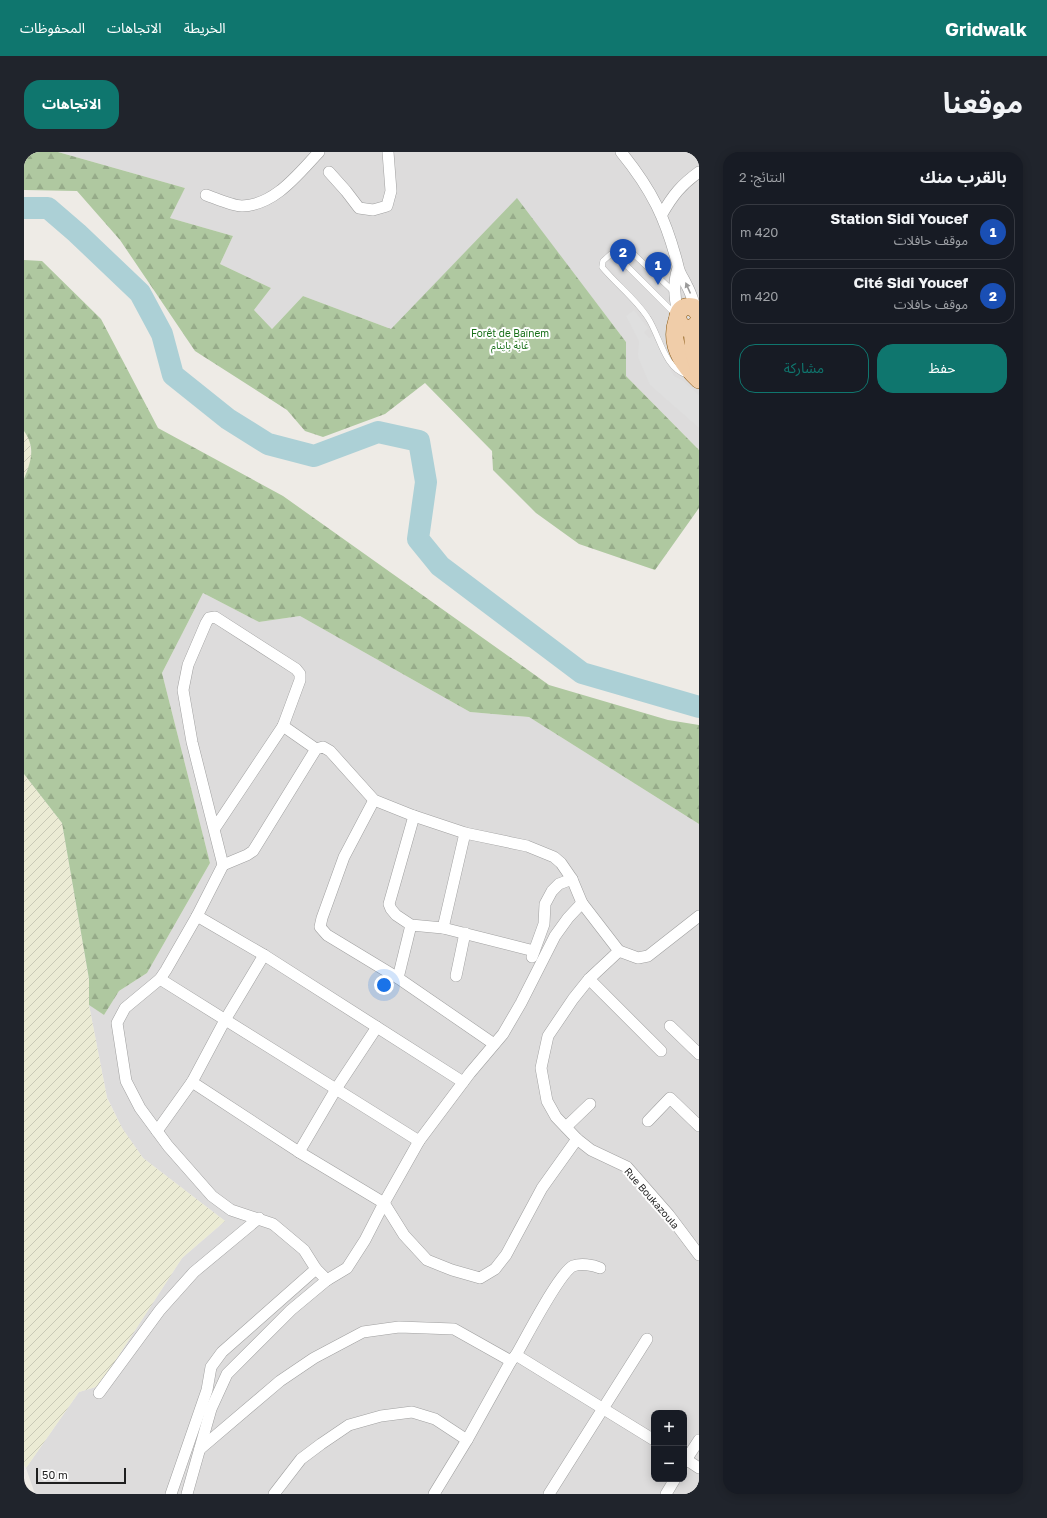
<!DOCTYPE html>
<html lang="ar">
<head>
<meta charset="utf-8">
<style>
  body { margin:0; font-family:"Golos Text","Noto Sans Arabic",sans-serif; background:#20242c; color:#f1f3f6; direction:rtl }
  .controls { position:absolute; right:12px; bottom:12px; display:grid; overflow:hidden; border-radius:8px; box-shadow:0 2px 10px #0003 }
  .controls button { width:36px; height:36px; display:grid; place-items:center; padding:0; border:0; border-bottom:1px solid #363941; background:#171b24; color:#f1f3f6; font:20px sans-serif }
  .scale { position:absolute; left:12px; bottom:10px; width:90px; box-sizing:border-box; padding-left:4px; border:2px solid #1f1f1f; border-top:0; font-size:11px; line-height:14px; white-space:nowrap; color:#1f1f1f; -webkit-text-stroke:3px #fff; paint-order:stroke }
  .you { position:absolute; left:360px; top:833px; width:14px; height:14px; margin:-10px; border:3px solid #fff; border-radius:50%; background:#1a73e8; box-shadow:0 0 0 6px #1a73e833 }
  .badge { display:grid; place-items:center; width:26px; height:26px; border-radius:50%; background:#0f766e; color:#fff; font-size:13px; font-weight:700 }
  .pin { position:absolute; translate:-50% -33px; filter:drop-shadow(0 1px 2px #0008) }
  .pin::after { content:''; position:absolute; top:21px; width:14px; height:12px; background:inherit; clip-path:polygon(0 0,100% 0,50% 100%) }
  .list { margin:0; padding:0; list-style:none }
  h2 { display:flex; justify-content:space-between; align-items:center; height:52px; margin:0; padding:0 16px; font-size:17px }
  h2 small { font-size:13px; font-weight:400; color:#9ea1a6 }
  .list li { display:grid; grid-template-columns:26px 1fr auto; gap:12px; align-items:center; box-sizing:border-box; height:56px; margin:0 8px 8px; padding:0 8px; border:1px solid #363941; border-radius:16px }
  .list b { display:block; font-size:15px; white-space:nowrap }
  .list p { margin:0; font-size:13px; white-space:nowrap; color:#9ea1a6 }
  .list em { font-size:13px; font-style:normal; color:#9ea1a6 }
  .actions { display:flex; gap:8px; padding:12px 16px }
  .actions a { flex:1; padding:9px 0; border:1px solid #0f766e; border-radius:16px; text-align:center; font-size:14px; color:#0f766e }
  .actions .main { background:#0f766e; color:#fff }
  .map { position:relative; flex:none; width:675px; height:1342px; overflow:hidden; direction:ltr; border-radius:16px }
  header { display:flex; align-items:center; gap:24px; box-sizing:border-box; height:56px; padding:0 20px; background:#0f766e; color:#fff }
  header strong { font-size:19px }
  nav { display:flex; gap:22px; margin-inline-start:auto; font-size:14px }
  .intro { display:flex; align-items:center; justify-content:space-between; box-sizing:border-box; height:96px; padding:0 24px }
  h1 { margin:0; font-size:28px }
  .button { padding:10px 18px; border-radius:16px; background:#0f766e; color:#fff; font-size:14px; font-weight:700 }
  main { display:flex; gap:24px; padding:0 24px }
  aside { flex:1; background:#171b24; border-radius:16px; box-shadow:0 2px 10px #0003 }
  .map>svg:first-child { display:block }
  .residential { fill:#dddcdc; fill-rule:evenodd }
  .farmland { fill:url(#farmland-furrows) }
  .forest { fill:url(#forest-firs) }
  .parking { fill:#dfdfdf }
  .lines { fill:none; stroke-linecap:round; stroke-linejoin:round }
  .river { stroke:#acd0d6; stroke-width:22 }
  .lane-casing { stroke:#a0a0a0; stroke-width:6 }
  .street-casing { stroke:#a0a0a0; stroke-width:12 }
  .primary-casing { stroke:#875812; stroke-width:18 }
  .lane { stroke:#fff; stroke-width:5.5 }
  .street { stroke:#fff; stroke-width:11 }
  .primary { stroke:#f0cda9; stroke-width:17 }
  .oneway { fill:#9a9a9a }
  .labels { text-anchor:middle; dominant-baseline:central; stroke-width:4; stroke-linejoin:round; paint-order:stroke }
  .park-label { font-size:10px; fill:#19701a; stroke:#fff }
  .street-label { font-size:10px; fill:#1f1f1f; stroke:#fff }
</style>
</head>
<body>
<header>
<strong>Gridwalk</strong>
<nav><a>الخريطة</a><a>الاتجاهات</a><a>المحفوظات</a></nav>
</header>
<div class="intro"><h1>موقعنا</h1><a class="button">الاتجاهات</a></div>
<main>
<aside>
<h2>بالقرب منك<small>النتائج: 2</small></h2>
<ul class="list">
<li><span class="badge" style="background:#1a4fb4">1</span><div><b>Station Sidi Youcef</b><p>موقف حافلات</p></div><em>420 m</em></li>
<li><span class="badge" style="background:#1a4fb4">2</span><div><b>Cité Sidi Youcef</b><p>موقف حافلات</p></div><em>420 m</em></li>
</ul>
<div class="actions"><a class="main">حفظ</a><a>مشاركة</a></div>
</aside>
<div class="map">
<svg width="675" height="1342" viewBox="0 0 675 1342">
  <defs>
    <pattern id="farmland-furrows" width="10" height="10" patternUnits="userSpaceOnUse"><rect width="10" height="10" fill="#ebebd4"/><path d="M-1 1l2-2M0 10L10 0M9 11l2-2" fill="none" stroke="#c9c9b6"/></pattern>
    <pattern id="forest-firs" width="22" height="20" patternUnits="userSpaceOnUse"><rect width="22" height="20" fill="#afc8a0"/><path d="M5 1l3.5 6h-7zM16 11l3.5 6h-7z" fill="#96ab89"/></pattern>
  </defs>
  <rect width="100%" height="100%" fill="#eeebe6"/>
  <!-- residential -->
  <g class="residential">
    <path d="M34,0H675V298L602,224V190L493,47L367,177L279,144L248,177L230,158L247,136L196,112L209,84L146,66L161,36Z"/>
    <path d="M179,441L235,470L276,464L446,560L505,565L675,672V1342H11L2,1316L55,1240L75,1234L158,1106L201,1069L119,1006L98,976L83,945L65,853L80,863L95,839L123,821L186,711L138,521ZM630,1261H660V1327H630Z"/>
  </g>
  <!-- farmland -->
  <g class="farmland">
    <path d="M0,279L6,288L7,308L0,327Z"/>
    <path d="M0,622L38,671L65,828V853L83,946L98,976L119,1006L201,1069L158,1106L75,1234L55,1240L2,1316L0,1313Z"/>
  </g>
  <!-- forest -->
  <g class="forest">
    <path d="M0,0H34L161,36L146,66L209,84L196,112L247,136L230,158L248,177L279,144L367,177L493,46L602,190V224L675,298V356L631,418L555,392L512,361L469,318L468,299L401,231L361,262L299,285L281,279L263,258L171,199L96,88L53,39L0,38Z"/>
    <path d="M0,108L18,109L77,167L134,276L259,344L525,533L644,568L675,573V672L505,565L446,560L276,464L235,470L179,441L138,521L186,711L123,821L95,839L80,863L65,853V827L38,671L0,622V327C7,309 12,296 0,279Z"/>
  </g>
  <!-- parking -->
  <path class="parking" d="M610,158L624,176L620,180L625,186L629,184L650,224L658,228L675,243V276L626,233L614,205L615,189L602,164Z"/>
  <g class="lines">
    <!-- river -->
    <path class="river" d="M0,56H24L53,81L116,141L138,182L149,223L204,267L244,292L290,304L354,280L395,289L402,330L394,387L416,414L558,521L675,555"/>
    <!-- lane casing -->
    <g class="lane-casing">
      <g id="lane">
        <path d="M589,100L651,162"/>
        <path d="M650,140L601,94H596L579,109L578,115C593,133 612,147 624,166C636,184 640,216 663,223"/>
      </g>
    </g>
    <!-- street casing -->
    <g class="street-casing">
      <g id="street">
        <path d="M597,0C628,38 642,67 654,114C655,121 660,127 663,134C667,141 669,149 672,157"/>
        <path d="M305,20L322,39L335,56L349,58L363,54L367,39L364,0"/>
        <path d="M182,43C191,46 208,54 218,54C251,53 274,22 295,0"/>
        <path d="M638,62C649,43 657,33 675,20"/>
        <path d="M654,161C650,145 649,131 654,116"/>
        <path d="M259,574L292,597"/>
        <path d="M350,648L320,705L298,766L296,775L303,783L374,826L470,892"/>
        <path d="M390,664L365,752L367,757L372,763L387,773L419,776L510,799"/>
        <path d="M191,676L259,574L276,528V522L272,517L191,465L185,466L182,471L164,513L159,538L168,590L199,713L173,764L142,818L136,827L101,856L93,871L102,929L116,956L144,994L188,1044L207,1058L249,1072L280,1098L292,1117L303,1128L323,1116L341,1088L360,1051L395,989L446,921L479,882L497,851L531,784L544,766L558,751"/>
        <path d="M199,713L223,703L229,699L292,597L299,595L306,599L350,648L390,664L441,681L503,694L530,705L537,711L548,727L558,751L595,799L565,827L549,847L524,884L517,916L523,949L532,965L553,987L567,998L603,1015L645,1063L675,1103"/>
        <path d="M173,764L240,803L439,930"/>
        <path d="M419,776L441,681"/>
        <path d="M595,799L614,806L624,804L675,764"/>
        <path d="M508,805L520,772L521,752L528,739L535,732L548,727"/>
        <path d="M432,824L441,781"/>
        <path d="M374,826L387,773"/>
        <path d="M136,827L395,989"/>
        <path d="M565,827L637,899"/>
        <path d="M646,874L675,902"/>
        <path d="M168,930L275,1000L360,1051L380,1083L403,1108L428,1118L456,1126L471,1117L482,1103L518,1036L553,987"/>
        <path d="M624,969L646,946L675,974"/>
        <path d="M542,975L566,952"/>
        <path d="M133,979L168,930L201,868L240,803"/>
        <path d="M275,1000L312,937L353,875"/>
        <path d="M492,1203L630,1288"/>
        <path d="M75,1241L136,1158L170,1120L235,1066"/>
        <path d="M176,1297L256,1229L290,1206L339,1180L375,1175L430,1177L487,1209"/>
        <path d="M660,1306L675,1316"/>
        <path d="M660,1311L675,1288"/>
        <path d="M147,1342L183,1238L187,1215L198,1200L292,1117"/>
        <path d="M163,1342L187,1257L203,1222L267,1158L303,1128"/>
        <path d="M250,1342L277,1307L297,1292L325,1273L357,1264L388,1260L411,1267L443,1288"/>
        <path d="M410,1342L443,1288L487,1209L492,1203C502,1186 535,1121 549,1114C557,1111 569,1113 576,1116"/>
        <path d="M525,1342L623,1187"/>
        <path d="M642,1342L651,1327"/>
      </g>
    </g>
    <!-- primary casing -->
    <g class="primary-casing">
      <g id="primary">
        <path d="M675,162L669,155C654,151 648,169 661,176C667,177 672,175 675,168"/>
        <path d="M653,168C645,192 658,212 675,228"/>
        <path d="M668,176L670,201L675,218"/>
      </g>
    </g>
    <!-- lane -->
    <use href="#lane" class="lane"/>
    <!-- street -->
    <use href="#street" class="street"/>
    <!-- primary -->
    <use href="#primary" class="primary"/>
  </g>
  <!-- one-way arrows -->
  <defs><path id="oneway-solid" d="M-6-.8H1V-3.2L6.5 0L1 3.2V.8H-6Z"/></defs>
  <use class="oneway" href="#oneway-solid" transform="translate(664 136) rotate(-114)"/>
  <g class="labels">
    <!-- park labels -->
    <g class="park-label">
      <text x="486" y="181">Forêt de Baïnem<tspan x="486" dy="12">غابة باينام</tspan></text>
    </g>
    <!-- street labels -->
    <g class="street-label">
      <text transform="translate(628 1046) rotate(49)">Rue Boukazoula</text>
    </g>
  </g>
</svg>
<div class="controls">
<button>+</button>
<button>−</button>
</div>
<div class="scale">50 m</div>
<div class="you"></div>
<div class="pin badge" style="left:634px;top:133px;background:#1a4fb4">1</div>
<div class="pin badge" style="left:599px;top:120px;background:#1a4fb4">2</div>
</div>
</main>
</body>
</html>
